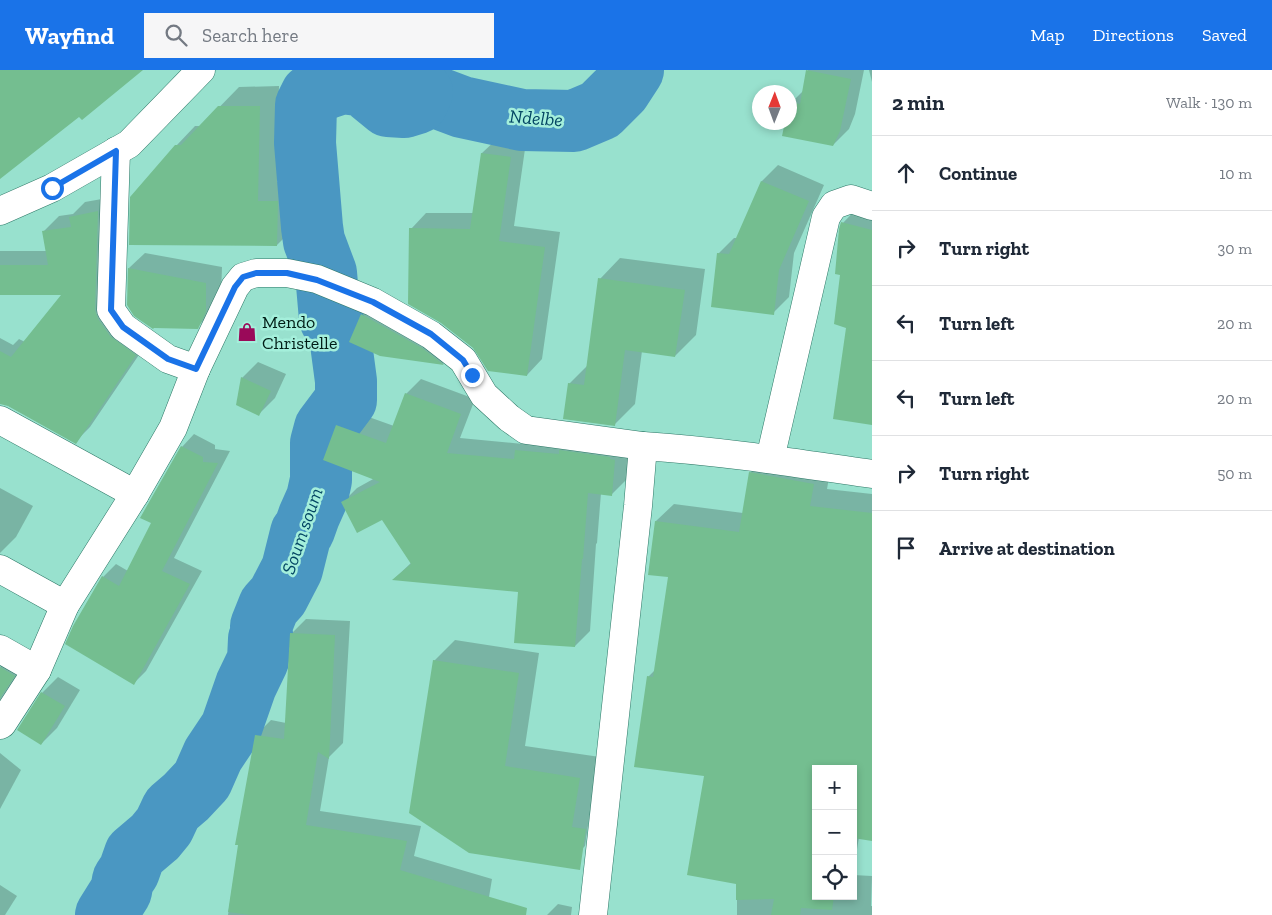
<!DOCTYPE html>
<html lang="en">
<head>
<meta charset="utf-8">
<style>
  body { margin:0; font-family:"Zilla Slab",serif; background:#f6f6f7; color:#1f2937 }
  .controls { position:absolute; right:15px; bottom:15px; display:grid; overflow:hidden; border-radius:0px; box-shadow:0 2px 8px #0003 }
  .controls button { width:45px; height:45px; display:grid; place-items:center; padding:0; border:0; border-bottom:1px solid #e0e1e3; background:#fff; color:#1f2937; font:25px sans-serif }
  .compass { position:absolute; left:752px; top:15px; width:45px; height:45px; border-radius:50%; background:#fff; box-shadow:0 2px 8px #0003; rotate:1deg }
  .stop { position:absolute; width:15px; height:15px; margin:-11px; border:4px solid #1a73e8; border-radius:50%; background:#fff }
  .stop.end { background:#1a73e8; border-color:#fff; box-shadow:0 1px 5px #0008 }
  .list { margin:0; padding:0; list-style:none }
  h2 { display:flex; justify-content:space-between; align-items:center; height:65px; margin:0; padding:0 20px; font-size:21px }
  h2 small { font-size:16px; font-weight:400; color:#747a83 }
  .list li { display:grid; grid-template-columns:32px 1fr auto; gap:15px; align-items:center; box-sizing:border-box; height:75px; padding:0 20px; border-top:1px solid #e0e1e3 }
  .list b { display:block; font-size:19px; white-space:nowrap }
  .list em { font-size:16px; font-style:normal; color:#747a83 }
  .icon { flex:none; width:28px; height:28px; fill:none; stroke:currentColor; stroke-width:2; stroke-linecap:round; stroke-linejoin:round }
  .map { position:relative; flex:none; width:872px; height:845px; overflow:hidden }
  header { display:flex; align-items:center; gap:30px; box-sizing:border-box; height:70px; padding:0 25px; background:#1a73e8; color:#fff }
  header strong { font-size:24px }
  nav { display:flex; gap:28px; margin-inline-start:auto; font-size:18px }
  .search { width:350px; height:45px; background:#f6f6f7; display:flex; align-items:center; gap:12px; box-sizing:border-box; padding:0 18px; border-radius:0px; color:#747a83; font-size:19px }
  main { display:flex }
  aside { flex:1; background:#fff }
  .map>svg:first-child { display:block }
  .shadow { fill:#0003 }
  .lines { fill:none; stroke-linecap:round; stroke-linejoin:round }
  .river { stroke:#4a97c2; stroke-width:62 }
  .building { fill:#74be90 }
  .minor-casing { stroke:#2c7766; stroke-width:29 }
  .secondary-casing { stroke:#2c7766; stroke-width:29 }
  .minor { stroke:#fff; stroke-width:28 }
  .secondary { stroke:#fff; stroke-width:28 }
  .route { stroke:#1a73e8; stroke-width:6 }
  .labels { text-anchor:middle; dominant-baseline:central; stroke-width:5; stroke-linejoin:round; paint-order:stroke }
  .poi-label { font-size:18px; fill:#001d16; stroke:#a4efdb; text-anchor:start }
  .water-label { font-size:19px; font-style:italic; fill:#034563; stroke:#a4efdb }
</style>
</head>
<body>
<header>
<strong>Wayfind</strong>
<div class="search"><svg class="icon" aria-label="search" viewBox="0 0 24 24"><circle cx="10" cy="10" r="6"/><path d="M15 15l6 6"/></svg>Search here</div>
<nav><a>Map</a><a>Directions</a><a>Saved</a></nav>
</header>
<main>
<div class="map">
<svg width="872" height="845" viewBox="0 0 872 845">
  <rect width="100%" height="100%" fill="#98e1ce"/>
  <!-- shadow -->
  <g class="shadow">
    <path d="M808,0H864L855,44L849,59L833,75L790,52V39L791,33L804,20Z"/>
    <path d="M869,0H872V12Z"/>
    <path d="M279,16L277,112H297L296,156L277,175L176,76L195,56H201L239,17Z"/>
    <path d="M498,68L526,72L514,156L560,162L542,289L527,305L411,159L426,143H473L482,83Z"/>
    <path d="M778,95L824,115L794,183L789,227L773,243L718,184L734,168H737L762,111Z"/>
    <path d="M113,127L110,225L149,270L90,357L75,372L7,335L0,333V268L13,275L19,269L25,272L63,224L0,223V181H47L44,161L59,146L73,144L85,132Z"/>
    <path d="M860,135L872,138V353L848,257L841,204L843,153Z"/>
    <path d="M145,183L222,197L221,225L213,241L197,257L129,198Z"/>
    <path d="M620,188L705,199L696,265L675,286L642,281L635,334L614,355L569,314L588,295L600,209Z"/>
    <path d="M378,229L459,278L443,294L380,285L362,245Z"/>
    <path d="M258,292L286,304L275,328L259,344L237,334L242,308Z"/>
    <path d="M421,309L475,329L460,368L523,374L532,365L629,375L627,409L612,424L601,423L597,473L596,474L590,561L575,576L519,521L394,509L412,492L383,448L342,433L357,418L375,408L337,356L352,341L394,356L406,324Z"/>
    <path d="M194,364L215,375V379L230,381L174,488L202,501L146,601L134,613L103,507L116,494L128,501L152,453L182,377Z"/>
    <path d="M768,385L831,396L827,419L872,424V769L859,767L853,804V699H816V826H853V805L872,806L871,836H872V845H737V813L706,705L648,607L655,600L670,506L656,451L674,434L743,443L750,403Z"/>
    <path d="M0,418L33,436L16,467L0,483Z"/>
    <path d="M306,549L350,551L343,673L329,687L320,741L421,756L414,786L492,809L486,845H228L239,774H236L256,665L271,650L286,653L291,564Z"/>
    <path d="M455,570L539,583L525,676L600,687L589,749L585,776L565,796L434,591Z"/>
    <path d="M16,581L30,589L5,627L0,632V597Z"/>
    <path d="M58,607L80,620L57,658L41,674L18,660L42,623Z"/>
    <path d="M0,683L21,700L0,739Z"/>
    <path d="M0,815L17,826L5,845H0Z"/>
    <path d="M558,834L572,837L571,845H547Z"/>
  </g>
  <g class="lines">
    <!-- river -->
    <g class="river">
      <path d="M422,22L462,37L522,50L574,51L600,40L620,20L633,0"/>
      <path d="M106,845L121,821L123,810L129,801L135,784L155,767L164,756L172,739L186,727L202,710L213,685L231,658L246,615L258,590L259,569L262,564L261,556L269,536L278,526L292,499L301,463L304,460L309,446L317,428L321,410V373L325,358L346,330V311L340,266L330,249L326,203L314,171L312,157L305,73L306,35L311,25L327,18L342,13L358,15L366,18L388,36L404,37L417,33L422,22L391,0"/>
    </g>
  </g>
  <!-- building -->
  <g class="building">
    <path d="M0,0H143L82,50L79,47L0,109Z"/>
    <path d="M806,0L851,9L840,61L833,76L782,66L785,52H790V32L800,34Z"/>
    <path d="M218,36H260L258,131H278L277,176L129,175L130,127L175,75H181Z"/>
    <path d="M481,83L511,87L499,171L545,177L527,306L488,301L473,278L441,253L408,234L409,158L470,159Z"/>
    <path d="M761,111L809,131L779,200L774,245L711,237L717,183L729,184Z"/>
    <path d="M98,141L95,240L98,249L110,266L136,285L76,374L8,336L0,334V281L11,287L61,225H0V195H48L42,161L71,157L69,147Z"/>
    <path d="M841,152L872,160V355L833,349L846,258L834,254L840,205L835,204L839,159Z"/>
    <path d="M128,198L206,213V242L198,259L154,258L153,259L134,246L127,235Z"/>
    <path d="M598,208L685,220L675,287L625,280L615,356L563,349L568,313L584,315Z"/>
    <path d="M361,244L422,278L444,295L380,286L349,272Z"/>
    <path d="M241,307L271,321L259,346L236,335Z"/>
    <path d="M405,323L461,344L447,383L514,389L515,380L559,384V380L610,387V389L615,390L612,426L588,423L583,489H582L575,577L514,573L518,522L392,510L411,494L382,450L357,463L341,432L380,412L323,390L336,355L386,373Z"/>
    <path d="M181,376L203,387V392L218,393L162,501L190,514L134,615L65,574L73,556L102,506L119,516L151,453L140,448Z"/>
    <path d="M749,402L814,414L810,436L872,443V771L853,768V699H816V826H834L832,840L801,838L800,845H771L774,829L736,830V814L687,805L704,706L634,697L647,606L653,607L668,507L648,505L655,451L739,462Z"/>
    <path d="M290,563L335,565L329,689L318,682L306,755L407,771L400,800L527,838L526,845H250L228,842L238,775H235L255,665L284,669Z"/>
    <path d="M433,590L519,603L505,696L580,708L572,757L586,759L580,800L469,783L409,743Z"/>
    <path d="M0,597L15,606L0,628Z"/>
    <path d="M41,622L65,636L41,675L17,660Z"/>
  </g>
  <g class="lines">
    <!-- minor casing -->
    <g class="minor-casing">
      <g id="minor">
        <path d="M196,299L235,217L243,207L256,203H287L317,209L373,232L431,265L463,290L484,325L509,348L526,360L643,376"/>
        <path d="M0,350L135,424"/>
        <path d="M770,389L826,147L834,135L851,129L872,136"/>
        <path d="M0,499L65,535"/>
        <path d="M0,579L37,600"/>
        <path d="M0,655L2,654L37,600L65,535L135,424L173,358L196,299L168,289L123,257L111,240L116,81"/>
        <path d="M593,845L638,436L643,376C720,381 796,393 872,404"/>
      </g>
    </g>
    <!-- secondary casing -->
    <g class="secondary-casing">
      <path id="secondary" d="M0,141L52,118L129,74L201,0"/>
    </g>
    <!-- minor -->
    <use href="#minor" class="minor"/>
    <!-- secondary -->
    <use href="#secondary" class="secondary"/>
  </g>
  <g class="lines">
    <!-- route -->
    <path class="route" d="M52,118L116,81L111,240L123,257L168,289L196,299L235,217L243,207L256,203H287L317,210L373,232L431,264L463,290L472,305"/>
  </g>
  <!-- icons -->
  <defs>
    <g id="shop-bare" transform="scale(1.5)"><path d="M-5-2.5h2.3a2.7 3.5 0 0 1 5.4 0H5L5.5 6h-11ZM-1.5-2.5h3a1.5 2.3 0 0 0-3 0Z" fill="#9a0959" stroke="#a4efdb" stroke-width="2.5" paint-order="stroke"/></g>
  </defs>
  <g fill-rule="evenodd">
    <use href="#shop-bare" x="247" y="262"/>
  </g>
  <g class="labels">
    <!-- poi labels -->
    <g class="poi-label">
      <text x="262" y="252">Mendo<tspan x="262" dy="21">Christelle</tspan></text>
    </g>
    <!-- water labels -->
    <g class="water-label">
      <text transform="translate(536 48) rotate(4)">Ndelbe</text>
      <text transform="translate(302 461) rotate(-71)">Soum soum</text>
    </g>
  </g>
</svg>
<div class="controls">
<button>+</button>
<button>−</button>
<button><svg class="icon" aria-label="locate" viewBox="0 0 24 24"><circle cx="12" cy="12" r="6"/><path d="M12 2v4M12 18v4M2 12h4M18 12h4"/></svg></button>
</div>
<svg class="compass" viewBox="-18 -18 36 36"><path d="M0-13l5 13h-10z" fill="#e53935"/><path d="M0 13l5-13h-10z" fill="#747a83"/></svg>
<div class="stop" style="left:52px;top:118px"></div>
<div class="stop end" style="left:472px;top:305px"></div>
</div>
<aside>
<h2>2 min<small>Walk · 130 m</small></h2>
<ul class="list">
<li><svg class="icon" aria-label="ahead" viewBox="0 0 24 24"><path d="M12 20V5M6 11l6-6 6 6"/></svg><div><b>Continue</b></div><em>10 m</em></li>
<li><svg class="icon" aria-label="right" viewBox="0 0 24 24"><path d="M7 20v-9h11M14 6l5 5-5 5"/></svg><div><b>Turn right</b></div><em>30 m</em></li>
<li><svg class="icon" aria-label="left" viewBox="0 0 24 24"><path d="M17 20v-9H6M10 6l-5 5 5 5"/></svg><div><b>Turn left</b></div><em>20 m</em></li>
<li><svg class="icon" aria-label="left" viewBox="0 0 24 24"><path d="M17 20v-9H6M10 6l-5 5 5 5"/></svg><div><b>Turn left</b></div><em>20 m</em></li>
<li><svg class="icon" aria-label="right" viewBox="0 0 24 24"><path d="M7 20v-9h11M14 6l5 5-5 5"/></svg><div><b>Turn right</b></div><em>50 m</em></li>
<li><svg class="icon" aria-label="arrive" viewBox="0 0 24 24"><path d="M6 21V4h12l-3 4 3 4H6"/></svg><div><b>Arrive at destination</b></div></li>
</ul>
</aside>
</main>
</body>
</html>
